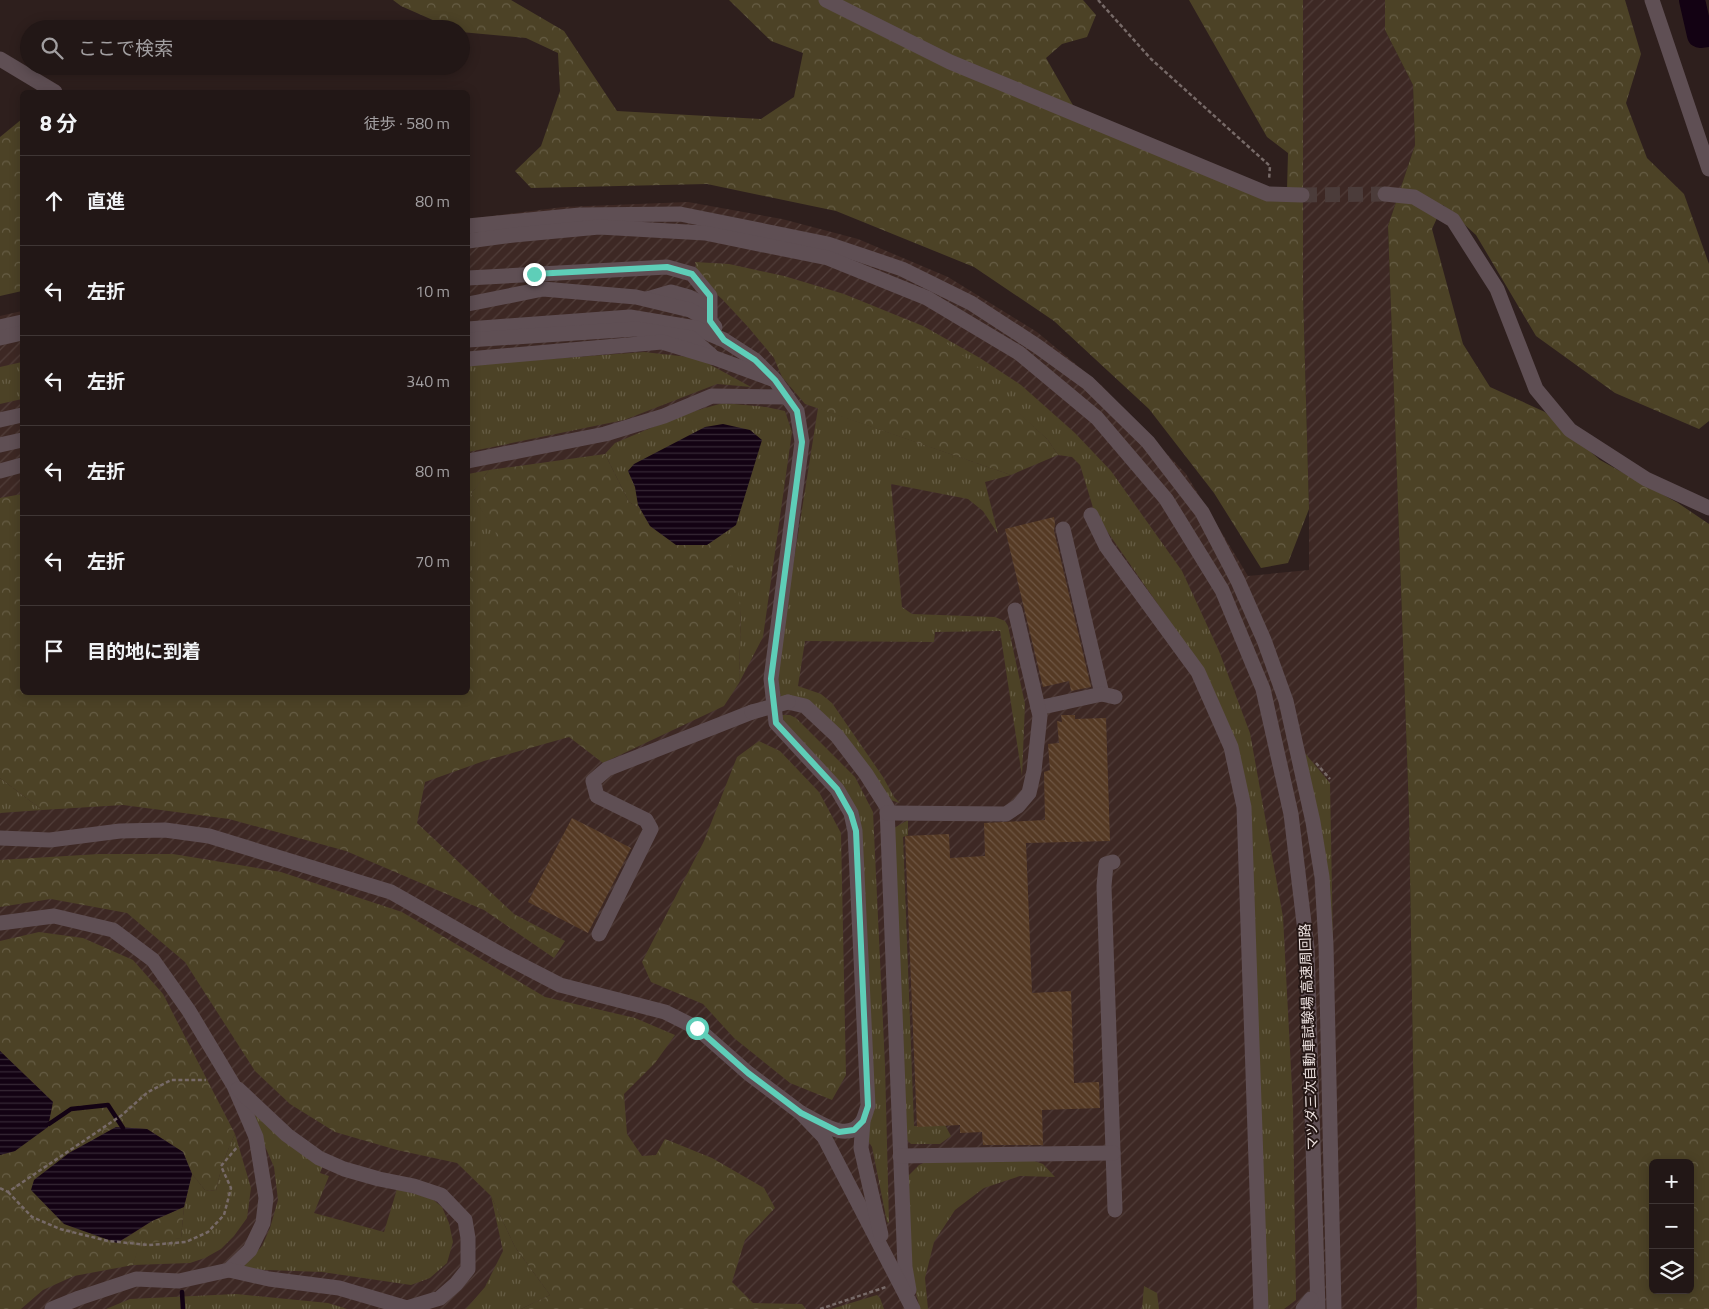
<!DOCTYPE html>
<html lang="ja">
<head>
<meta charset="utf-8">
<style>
  body { margin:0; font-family:"Titillium Web","Noto Sans JP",sans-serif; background:#2a201f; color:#f1f3f6 }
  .controls { position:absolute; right:15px; bottom:15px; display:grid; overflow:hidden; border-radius:8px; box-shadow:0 2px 12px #0003 }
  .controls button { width:45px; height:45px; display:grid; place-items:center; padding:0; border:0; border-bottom:1px solid #3f3635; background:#221716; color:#f1f3f6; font:25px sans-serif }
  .stop { position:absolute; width:15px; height:15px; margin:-11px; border:4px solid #5eceb8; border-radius:50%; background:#fff }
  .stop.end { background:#5eceb8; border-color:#fff; box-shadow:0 1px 5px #0008 }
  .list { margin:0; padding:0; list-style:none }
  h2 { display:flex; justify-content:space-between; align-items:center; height:65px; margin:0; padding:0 20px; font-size:21px }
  h2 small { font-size:16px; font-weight:400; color:#a29fa1 }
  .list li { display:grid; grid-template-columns:32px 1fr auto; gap:15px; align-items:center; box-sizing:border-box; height:90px; padding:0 20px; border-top:1px solid #3f3635 }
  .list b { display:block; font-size:19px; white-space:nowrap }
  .list em { font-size:16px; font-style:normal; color:#a29fa1 }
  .icon { flex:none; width:28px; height:28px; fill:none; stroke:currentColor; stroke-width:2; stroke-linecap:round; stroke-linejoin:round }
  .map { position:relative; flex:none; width:1709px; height:1309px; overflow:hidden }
  .search { position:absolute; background:#221716; box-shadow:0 2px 12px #0003; left:20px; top:20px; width:450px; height:55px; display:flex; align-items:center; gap:12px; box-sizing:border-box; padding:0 18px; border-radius:28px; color:#a29fa1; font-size:19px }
  .panel { position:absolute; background:#221716; box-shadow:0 2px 12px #0003; left:20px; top:90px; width:450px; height:605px; border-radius:8px }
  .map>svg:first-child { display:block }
  .industrial { fill:url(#industrial-furrows) }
  .grass { fill:url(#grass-tufts) }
  .forest { fill:url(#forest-crowns); fill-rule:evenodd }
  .water { fill:url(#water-rules) }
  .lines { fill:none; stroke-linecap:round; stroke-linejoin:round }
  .stream { stroke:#130213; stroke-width:4.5 }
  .river { stroke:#130213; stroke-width:26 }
  .building { fill:url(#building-back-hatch) }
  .minor-tunnel { stroke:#4b3c3a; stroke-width:15; stroke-dasharray:15 8; stroke-linecap:butt }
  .path { stroke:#776a68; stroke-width:2.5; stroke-dasharray:4 2.5; stroke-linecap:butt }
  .minor { stroke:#5f4f54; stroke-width:15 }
  .minor-bridge { stroke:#5f4f54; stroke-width:15 }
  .route { stroke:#5eceb8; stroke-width:6 }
  .labels { text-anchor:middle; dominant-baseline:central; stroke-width:4; stroke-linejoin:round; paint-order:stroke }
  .street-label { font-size:14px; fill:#ede2e0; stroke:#241614 }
</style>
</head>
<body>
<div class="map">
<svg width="1709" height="1309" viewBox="0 0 1709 1309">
  <defs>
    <pattern id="industrial-furrows" width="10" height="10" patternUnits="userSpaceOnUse" patternTransform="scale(1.25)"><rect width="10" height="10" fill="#3d2824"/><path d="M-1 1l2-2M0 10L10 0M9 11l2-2" fill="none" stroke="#503d39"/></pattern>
    <pattern id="grass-tufts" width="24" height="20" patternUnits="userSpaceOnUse" patternTransform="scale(1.25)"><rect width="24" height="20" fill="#4c4226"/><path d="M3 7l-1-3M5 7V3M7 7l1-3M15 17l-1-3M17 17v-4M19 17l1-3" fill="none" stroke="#665d45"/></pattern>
    <pattern id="forest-crowns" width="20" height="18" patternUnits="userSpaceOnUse" patternTransform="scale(1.25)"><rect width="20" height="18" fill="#4c4226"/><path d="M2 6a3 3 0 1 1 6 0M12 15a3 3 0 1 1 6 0" fill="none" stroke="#665d45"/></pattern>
    <pattern id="water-rules" width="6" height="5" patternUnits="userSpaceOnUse" patternTransform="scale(1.25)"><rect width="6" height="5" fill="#130213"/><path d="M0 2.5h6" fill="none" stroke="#362735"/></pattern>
    <pattern id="building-back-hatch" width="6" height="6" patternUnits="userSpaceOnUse" patternTransform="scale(1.25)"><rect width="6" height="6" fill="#553a24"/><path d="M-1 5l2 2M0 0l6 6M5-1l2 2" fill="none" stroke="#6e5644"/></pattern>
  </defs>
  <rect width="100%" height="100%" fill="#2e1f1d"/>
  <!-- industrial -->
  <path class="industrial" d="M1303,0H1385V30L1413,85L1415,145L1388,226L1409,813L1417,1309H0V316L22,311V692H468V219L563,207L688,202L782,219L858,239L948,277L1037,332L1102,386L1186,474L1248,576L1309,570V509L1303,292Z"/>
  <!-- grass -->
  <g class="grass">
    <path d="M923,326L980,358L1021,385L1075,433L1111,471L1182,571L1219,651L1250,733L1283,917L1293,1107L1296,1300L1284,1309H1265L1249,809L1203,669L1095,514L1080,465L1072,457L1058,455L1048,440Z"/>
    <path d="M644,352L698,358L751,387L717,384L624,420L468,452V365Z"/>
    <path d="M22,362V399L0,404V367Z"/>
    <path d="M723,403L766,407L785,411L792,432L763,637L739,683L741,607L679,532L629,502L605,454L615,443L684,414Z"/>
    <path d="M818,408L1011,475L985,482L998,534L983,511L968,499L891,484L902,607L912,614L995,617L1005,621L1008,626L1025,704L1022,776L1000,631L935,632L934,642L805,641L798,686L821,694L832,703L883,777L894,797L900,803L887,799L819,709L781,697L776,674Z"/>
    <path d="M489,470L471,494L497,533L468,576V474Z"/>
    <path d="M782,715H790L796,718L855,777L873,812L885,1065L889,1223L887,1222L872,1147L865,1136L861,828L785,726Z"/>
    <path d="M1304,752L1330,783L1333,946Z"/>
    <path d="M0,778L42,810L0,813Z"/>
    <path d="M908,820V835L903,837L914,1126L945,1125L951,1136L940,1144H911L904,1137L894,828Z"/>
    <path d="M246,1103L324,1162L320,1173L329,1176L314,1213L384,1232L397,1189L431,1198L442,1207L449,1223L453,1242L447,1263L430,1278L411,1285L322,1272L241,1269L262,1246L270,1228L278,1200L274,1167Z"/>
    <path d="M235,1134L251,1188L247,1218L234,1236L221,1249L205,1258L190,1263L133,1265L140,1241L181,1238L184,1207L192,1174L205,1190L216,1191C220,1171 226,1153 235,1134Z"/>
    <path d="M1023,1157L1043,1164L1055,1177L1020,1176L984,1188L955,1210L934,1242L925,1278L928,1309H920L909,1266L906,1178L919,1165L930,1160Z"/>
    <path d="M491,1196L515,1247L550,1295L521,1309H466L485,1287L503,1251Z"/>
    <path d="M1144,1286L1157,1293L1159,1309H1142Z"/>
    <path d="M236,1294L328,1303L347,1309H106L130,1299Z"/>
    <path d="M877,1295L880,1298L884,1309H831Z"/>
  </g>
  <!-- forest -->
  <g class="forest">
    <path d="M393,0H511L564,31L617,111L761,119L794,97L803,53L771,41L729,0H1083L1096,15L1087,37L1062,44L1046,58L1074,107L1261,198L1287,190L1288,153L1267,137L1189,0H1303V292L1309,509L1288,563L1261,568L1214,493L1149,409L1054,321L974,267L836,211L707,184L531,188L515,171L541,146L560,91L558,53L526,38L461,32V29H453L401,6Z"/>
    <path d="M1385,0H1625L1641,54L1626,103L1647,158L1684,194L1709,264V421L1699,429L1615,393L1536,336L1476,235L1443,205L1432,229L1463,344L1490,387L1545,412L1600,460L1678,503L1709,524V1309H1417L1409,813L1388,226L1415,145L1413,85L1385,30ZM1653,1163H1690V1290H1653Z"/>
    <path d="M22,119V291L0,296V137Z"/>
    <path d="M695,262L729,264L784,276L844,294L923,326L978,367L1015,409L1048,440L1058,455L1011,475L805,404L782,377L774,358L749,328L723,300L699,278Z"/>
    <path d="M605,454L629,502L679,532L728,541L741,607L739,683L724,706L603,763L569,737L484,761L425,782L417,823L514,914L565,941L554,958L484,910L346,851L229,819L123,805L42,810L0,778V498L22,494V692H468V576L496,533L471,494L489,470Z"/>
    <path d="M759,741L780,751L819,792L841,833L846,1075L832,1100L790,1083L734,1038L703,1004L651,982L642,962L704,841L737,757Z"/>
    <path d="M99,854H173L281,872L402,912L545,997L635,1018L675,1035L655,1063L624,1094L627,1134L642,1156L656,1155L665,1139L712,1158L764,1188L775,1208L745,1240L732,1282L753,1303L802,1304L806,1309H521L550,1295L515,1247L491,1196L457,1163L397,1150L335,1132L290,1104L255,1071L185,962L127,913L51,899L0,907V860Z"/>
    <path d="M39,932L83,938L133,960L163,994L235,1134C226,1153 220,1171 216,1191L205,1190L192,1174L183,1152L147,1129L116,1127L69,1154L34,1180L118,1243L152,1221L184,1207L181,1238L150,1243L141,1241L133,1265L74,1276L43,1290L21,1309H0V1155L15,1151L53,1102L0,1051V941Z"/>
  </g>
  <!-- water -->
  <g class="water">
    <path d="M723,424L750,430L762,440L736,525L707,545H676L650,526L638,505L635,487L628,471L634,464L705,427Z"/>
    <path d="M0,1051L53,1102L48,1127L15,1151L0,1155Z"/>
    <path d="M116,1127L147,1129L183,1152L192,1174L184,1207L152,1221L117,1243L64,1224L31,1190L34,1180L69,1153Z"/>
  </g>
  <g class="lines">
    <!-- stream -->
    <g class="stream">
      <path d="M49,1124L71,1109L108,1105L123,1128"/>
      <path d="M182,1292L183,1309"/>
    </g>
    <!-- river -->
    <path class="river" d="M1692,0L1700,35L1709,34"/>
  </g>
  <!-- building -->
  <g class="building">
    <path d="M1054,517L1055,524L1054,531L1091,687L1071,691L1069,681L1043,687L1005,529Z"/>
    <path d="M1061,715H1075V719L1106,718L1110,841L1026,843L1032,993L1071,991L1074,1083L1099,1082L1100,1108L1042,1110L1043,1145H983L982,1132L960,1133V1125L917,1127L905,836L949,834L950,858L985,856L984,823L1045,820L1044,772L1050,770L1048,744L1059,743L1057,721L1062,722Z"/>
    <path d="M572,818L631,848L588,933L528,902Z"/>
  </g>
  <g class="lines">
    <!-- minor-tunnel -->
    <path class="minor-tunnel" d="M1302,195L1385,194"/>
    <!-- path -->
    <g class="path">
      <path d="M1098,0L1151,59L1270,166L1269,180"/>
      <path d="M1316,763L1330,779"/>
      <path d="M0,1188L8,1192L122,1115L148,1092L171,1080H206"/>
      <path d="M8,1192L32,1217L60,1229L108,1241L149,1245L186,1242L208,1232L224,1215L231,1188L221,1166L238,1146"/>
      <path d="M820,1309L886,1287"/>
    </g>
    <!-- minor -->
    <g class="minor">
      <path d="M826,0L950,62L1268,194L1302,195"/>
      <path d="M1652,0L1709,169"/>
      <path d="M0,59L55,92"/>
      <path d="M1385,194L1414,197L1453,220L1497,289L1536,389L1570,430L1646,479L1709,508"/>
      <path d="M468,226L580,215L680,214L828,244L902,269L971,303L1037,346L1088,383L1148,442L1202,512L1238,581L1264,640L1286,701L1313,822L1322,877L1326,945L1334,1309"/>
      <path d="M468,241L514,235L599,227L705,233L828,258L927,298L1019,353L1097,418L1166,499L1222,590L1263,689L1291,814L1307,948L1318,1309"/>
      <path d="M468,278L667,267L692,274L710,296V321"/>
      <path d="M647,299L671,292L689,297L703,304L709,317"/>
      <path d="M468,304L543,289L636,297L690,310L710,321L715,327"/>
      <path d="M0,327L22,322"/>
      <path d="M468,329L630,317L696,328L724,340L755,360L775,380L797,411L802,442L771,679L776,723L837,789L851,813L855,831L868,1106C866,1111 865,1117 862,1122C847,1144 818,1121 801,1113"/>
      <path d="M0,338L22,333"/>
      <path d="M468,340L636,329L691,338L711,355"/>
      <path d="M468,359L662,342L715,358L772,379"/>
      <path d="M0,420L22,415"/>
      <path d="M0,445L22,440"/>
      <path d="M468,461L605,434L664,416L712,396L787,397"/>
      <path d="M0,471L22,465"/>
      <path d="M1091,515L1106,546L1198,672L1231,747L1244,807L1261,1309"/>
      <path d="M1063,529L1102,694"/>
      <path d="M788,702L805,706L837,736L866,774L887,807L905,1267L909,1290"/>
      <path d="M1038,708L1102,694L1115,697"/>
      <path d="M887,813L1006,814L1018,806L1029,793L1034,771L1040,716L1015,610"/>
      <path d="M0,838L50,840L120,831L165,830L209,836L391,892L500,954L560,985L665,1012L697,1028L748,1073L801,1113L824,1137L913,1309"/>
      <path d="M1113,862L1106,864L1104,886L1115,1210"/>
      <path d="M0,923L54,916L113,930L153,960L189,1011L234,1086L256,1137L266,1198L263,1223L250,1250L229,1270L179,1281L136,1279L79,1298L52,1309"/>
      <path d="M599,934L651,829L646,820L597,796L593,781L607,769L752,712"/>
      <path d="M863,1121L861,1148L881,1235"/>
      <path d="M900,1156L1113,1153"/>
      <path d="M229,1270L269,1279L339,1288L407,1308L440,1298L456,1284L468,1269V1238L465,1220L441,1195L414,1186L379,1179L344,1169L319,1158L287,1135L238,1089"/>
      <path d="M1303,1309L1311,1299"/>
    </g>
    <!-- minor-bridge -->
    <path class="minor-bridge" d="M752,712L788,702"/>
  </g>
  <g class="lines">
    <!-- route -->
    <path class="route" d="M534,274L667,267L692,274L710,296V321L724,340L755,360L775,380L797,411L802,442L771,679L776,723L837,789L851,814L856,831L868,1106L863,1121L854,1130L839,1132L801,1113L748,1073L697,1028"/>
  </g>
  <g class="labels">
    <!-- street labels -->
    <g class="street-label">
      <text transform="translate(1308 1037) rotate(-92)">マツダ三次自動車試験場 高速周回路</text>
    </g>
  </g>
</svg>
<div class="controls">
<button>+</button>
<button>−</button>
<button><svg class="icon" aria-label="layers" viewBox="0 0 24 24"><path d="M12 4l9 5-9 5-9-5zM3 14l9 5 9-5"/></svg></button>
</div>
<div class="stop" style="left:697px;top:1028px"></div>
<div class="stop end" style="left:534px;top:274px"></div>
<div class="search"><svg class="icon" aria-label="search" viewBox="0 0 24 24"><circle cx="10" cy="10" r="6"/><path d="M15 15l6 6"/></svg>ここで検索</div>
<section class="panel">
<h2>8 分<small>徒歩 · 580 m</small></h2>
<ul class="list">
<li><svg class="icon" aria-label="ahead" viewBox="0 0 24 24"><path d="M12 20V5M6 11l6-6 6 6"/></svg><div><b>直進</b></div><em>80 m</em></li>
<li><svg class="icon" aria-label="left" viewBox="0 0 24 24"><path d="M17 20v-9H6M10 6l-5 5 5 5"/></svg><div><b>左折</b></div><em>10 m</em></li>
<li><svg class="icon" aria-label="left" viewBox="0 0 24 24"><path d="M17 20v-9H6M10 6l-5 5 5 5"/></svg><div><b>左折</b></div><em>340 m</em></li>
<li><svg class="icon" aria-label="left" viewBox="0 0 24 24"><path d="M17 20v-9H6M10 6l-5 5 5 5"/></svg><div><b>左折</b></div><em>80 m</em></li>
<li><svg class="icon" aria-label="left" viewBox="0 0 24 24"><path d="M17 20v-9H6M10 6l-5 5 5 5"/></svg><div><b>左折</b></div><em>70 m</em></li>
<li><svg class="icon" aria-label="arrive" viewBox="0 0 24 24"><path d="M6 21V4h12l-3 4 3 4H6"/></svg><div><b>目的地に到着</b></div></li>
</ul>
</section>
</div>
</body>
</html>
